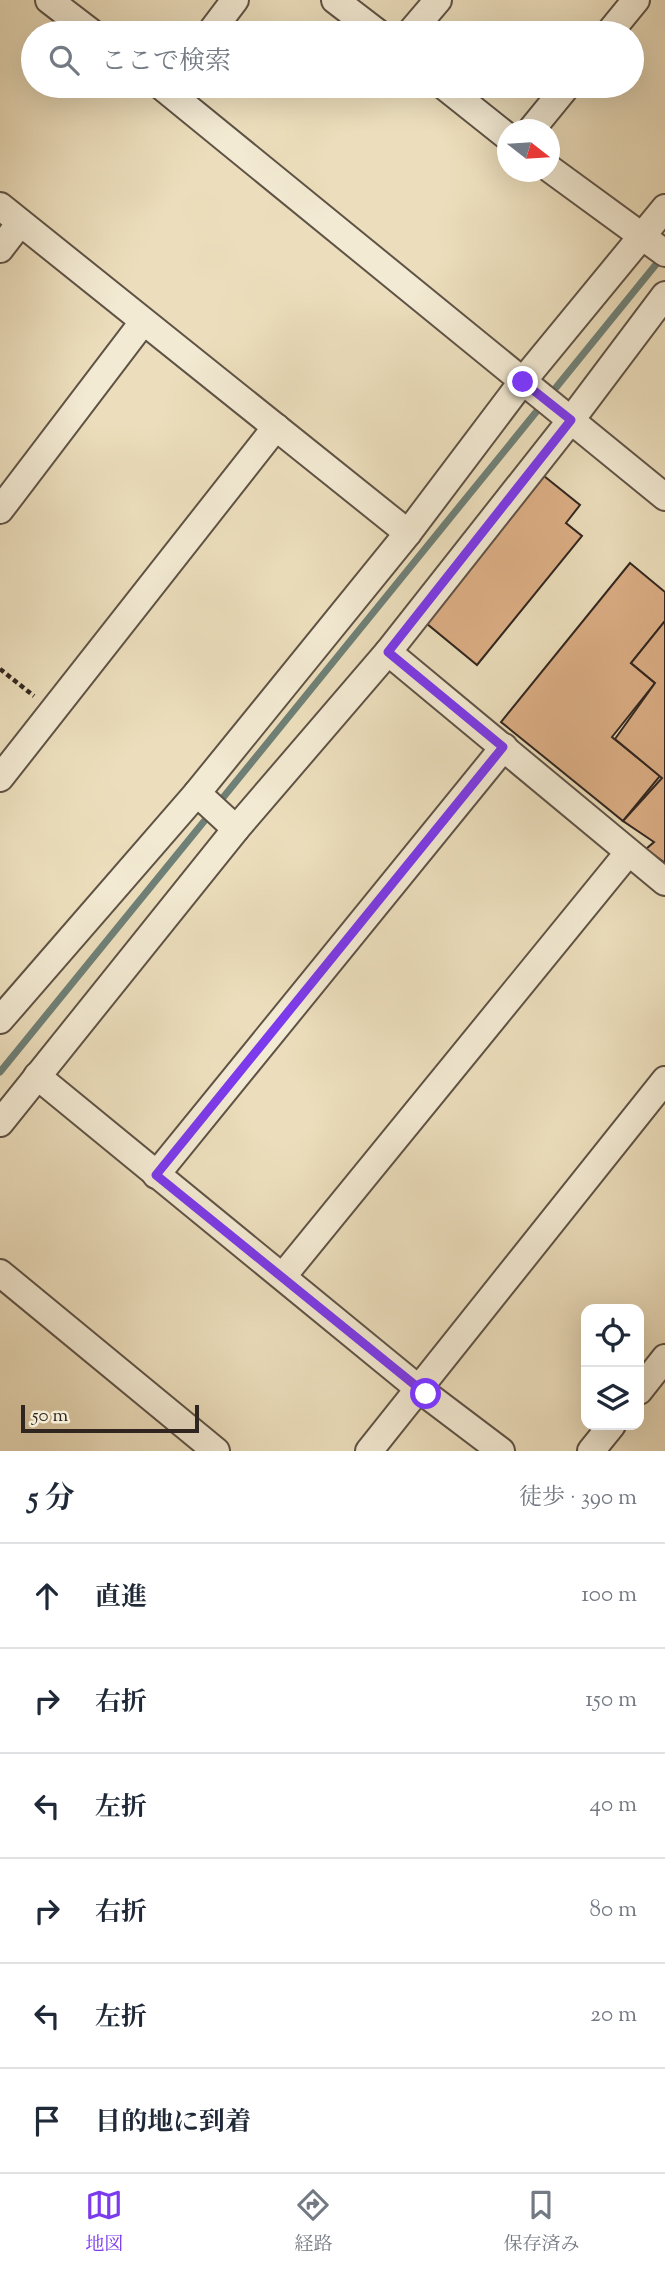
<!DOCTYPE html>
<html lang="ja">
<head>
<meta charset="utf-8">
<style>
  body { margin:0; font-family:"Sorts Mill Goudy","Noto Serif JP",serif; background:#f6f6f7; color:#1f2937 }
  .controls { position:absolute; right:21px; bottom:21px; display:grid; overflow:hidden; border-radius:14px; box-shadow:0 7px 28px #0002 }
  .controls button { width:63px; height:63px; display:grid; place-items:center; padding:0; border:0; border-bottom:2px solid #e0e1e3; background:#fff; color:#1f2937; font:35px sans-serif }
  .compass { position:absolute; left:497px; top:119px; width:63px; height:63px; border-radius:50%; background:#fff; box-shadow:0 7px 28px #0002; rotate:107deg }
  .scale { position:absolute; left:21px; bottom:18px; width:178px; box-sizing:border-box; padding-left:7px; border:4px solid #30251f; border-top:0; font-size:19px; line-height:24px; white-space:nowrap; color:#30251f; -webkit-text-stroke:5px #f3ead3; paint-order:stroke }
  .stop { position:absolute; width:21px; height:21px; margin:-16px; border:5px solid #7c3aed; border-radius:50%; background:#fff }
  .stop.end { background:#7c3aed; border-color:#fff; box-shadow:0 2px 7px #0008 }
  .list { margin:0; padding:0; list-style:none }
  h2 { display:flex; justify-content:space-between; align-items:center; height:91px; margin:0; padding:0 28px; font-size:30px }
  h2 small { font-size:23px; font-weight:400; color:#747a83 }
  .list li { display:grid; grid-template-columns:46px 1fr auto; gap:21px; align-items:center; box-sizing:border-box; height:105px; padding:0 28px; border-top:2px solid #e0e1e3 }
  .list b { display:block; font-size:26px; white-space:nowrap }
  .list em { font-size:23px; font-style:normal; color:#747a83 }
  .icon { flex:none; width:38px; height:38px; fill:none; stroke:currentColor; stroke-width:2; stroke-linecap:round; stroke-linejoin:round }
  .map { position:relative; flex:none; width:665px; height:1451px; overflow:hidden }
  .search { position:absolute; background:#fff; box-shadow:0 7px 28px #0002; left:21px; right:21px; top:21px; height:77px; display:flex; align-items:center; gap:18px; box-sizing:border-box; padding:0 24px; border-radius:38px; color:#747a83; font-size:26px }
  .sheet { height:721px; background:#fff }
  nav { display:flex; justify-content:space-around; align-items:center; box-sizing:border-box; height:98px; border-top:2px solid #e0e1e3; background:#fff; font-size:19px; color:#747a83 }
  nav a { display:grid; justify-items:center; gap:4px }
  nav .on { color:#7c3aed }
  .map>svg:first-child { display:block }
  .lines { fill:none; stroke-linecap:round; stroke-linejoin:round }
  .stream { stroke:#6f8077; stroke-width:7 }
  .building { fill:#dcae85; stroke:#30251f; stroke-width:2 }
  .minor-casing { stroke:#5f5346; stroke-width:30 }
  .path { stroke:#30251f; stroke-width:4.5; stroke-dasharray:5 3.5; stroke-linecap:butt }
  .minor { stroke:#f3ead3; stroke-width:26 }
  .route { stroke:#7c3aed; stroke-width:9 }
</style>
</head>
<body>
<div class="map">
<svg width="665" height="1451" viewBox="0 0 665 1451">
  <rect width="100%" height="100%" fill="#ecdebc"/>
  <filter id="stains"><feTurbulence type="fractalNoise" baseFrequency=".00286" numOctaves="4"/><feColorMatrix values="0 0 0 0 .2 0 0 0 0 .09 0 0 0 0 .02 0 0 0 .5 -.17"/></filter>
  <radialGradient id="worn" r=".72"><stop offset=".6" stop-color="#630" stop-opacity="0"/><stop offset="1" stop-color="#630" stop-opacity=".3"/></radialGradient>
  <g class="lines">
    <!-- stream -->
    <g class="stream">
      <path d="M217,805L662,257"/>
      <path d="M0,1072L210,814"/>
    </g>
  </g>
  <!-- building -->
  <g class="building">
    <path d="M544,476L580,505L566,523L582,536L477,665L426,623Z"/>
    <path d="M630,563L665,592V621L631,663L655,683L612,737L660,776L623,821L501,722Z"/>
    <path d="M665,621V863L646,849L654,842L623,821L662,778L615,739L655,683L631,663Z"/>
  </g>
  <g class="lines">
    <!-- minor casing -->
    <g class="minor-casing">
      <g id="minor">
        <path d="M49,0L92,33"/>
        <path d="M335,0L378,33"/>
        <path d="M210,33L235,0"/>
        <path d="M410,33L438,0"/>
        <path d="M609,33L636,0"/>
        <path d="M161,86L665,497"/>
        <path d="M444,86L508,137"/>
        <path d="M531,130L567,86"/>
        <path d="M550,169L665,253"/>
        <path d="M0,206L408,533"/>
        <path d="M0,249L20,223"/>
        <path d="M0,510L143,322"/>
        <path d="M388,652L665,882"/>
        <path d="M0,778L276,427"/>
        <path d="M197,793L236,829"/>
        <path d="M0,1020L197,793L408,533L522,382L665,208"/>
        <path d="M37,1076L419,1389L501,1451"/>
        <path d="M0,1123L236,829L388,652L571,420L665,295"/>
        <path d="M156,1175L504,747"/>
        <path d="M0,1273L216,1451"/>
        <path d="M283,1276L628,853"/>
        <path d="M639,1391L665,1358"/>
        <path d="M369,1451L665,1080"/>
        <path d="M591,1451L612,1425"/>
      </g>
    </g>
    <!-- path -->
    <path class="path" d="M0,669L34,696"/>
    <!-- minor -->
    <use href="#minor" class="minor"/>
  </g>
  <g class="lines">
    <!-- route -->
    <path class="route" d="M426,1394L156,1175L503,747L388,652L571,420L523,382"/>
  </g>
  <rect width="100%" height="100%" filter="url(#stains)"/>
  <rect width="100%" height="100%" fill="url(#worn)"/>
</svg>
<div class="controls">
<button><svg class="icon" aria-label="locate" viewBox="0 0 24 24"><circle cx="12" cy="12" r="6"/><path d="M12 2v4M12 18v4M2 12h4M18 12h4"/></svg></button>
<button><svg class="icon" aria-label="layers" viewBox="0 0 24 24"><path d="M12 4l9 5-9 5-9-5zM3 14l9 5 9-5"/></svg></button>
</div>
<svg class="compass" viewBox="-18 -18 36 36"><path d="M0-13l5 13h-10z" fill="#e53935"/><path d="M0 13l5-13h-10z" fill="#747a83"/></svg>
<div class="scale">50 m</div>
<div class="stop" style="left:426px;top:1394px"></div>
<div class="stop end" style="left:523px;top:382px"></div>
<div class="search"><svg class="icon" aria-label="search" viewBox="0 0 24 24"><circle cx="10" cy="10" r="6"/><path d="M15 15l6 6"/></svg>ここで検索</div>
</div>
<section class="sheet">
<h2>5 分<small>徒歩 · 390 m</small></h2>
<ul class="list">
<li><svg class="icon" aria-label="ahead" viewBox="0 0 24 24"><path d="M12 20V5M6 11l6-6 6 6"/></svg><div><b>直進</b></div><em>100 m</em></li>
<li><svg class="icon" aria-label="right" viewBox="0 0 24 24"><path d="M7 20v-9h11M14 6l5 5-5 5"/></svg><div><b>右折</b></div><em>150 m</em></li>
<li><svg class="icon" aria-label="left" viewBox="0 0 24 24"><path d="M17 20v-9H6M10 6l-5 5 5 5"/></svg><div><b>左折</b></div><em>40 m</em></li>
<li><svg class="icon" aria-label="right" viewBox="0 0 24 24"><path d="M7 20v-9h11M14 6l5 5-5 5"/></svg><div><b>右折</b></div><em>80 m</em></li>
<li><svg class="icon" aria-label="left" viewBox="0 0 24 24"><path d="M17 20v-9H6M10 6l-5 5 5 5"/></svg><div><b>左折</b></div><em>20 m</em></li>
<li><svg class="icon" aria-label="arrive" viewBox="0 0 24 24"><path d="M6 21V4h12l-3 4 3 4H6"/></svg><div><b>目的地に到着</b></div></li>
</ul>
</section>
<nav>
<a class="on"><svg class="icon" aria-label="map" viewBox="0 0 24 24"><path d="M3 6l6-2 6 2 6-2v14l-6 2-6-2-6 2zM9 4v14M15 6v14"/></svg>地図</a>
<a><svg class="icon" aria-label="directions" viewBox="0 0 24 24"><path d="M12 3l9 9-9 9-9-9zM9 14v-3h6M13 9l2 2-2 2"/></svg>経路</a>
<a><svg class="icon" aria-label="saved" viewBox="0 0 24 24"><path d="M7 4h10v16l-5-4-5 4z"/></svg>保存済み</a>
</nav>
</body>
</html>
